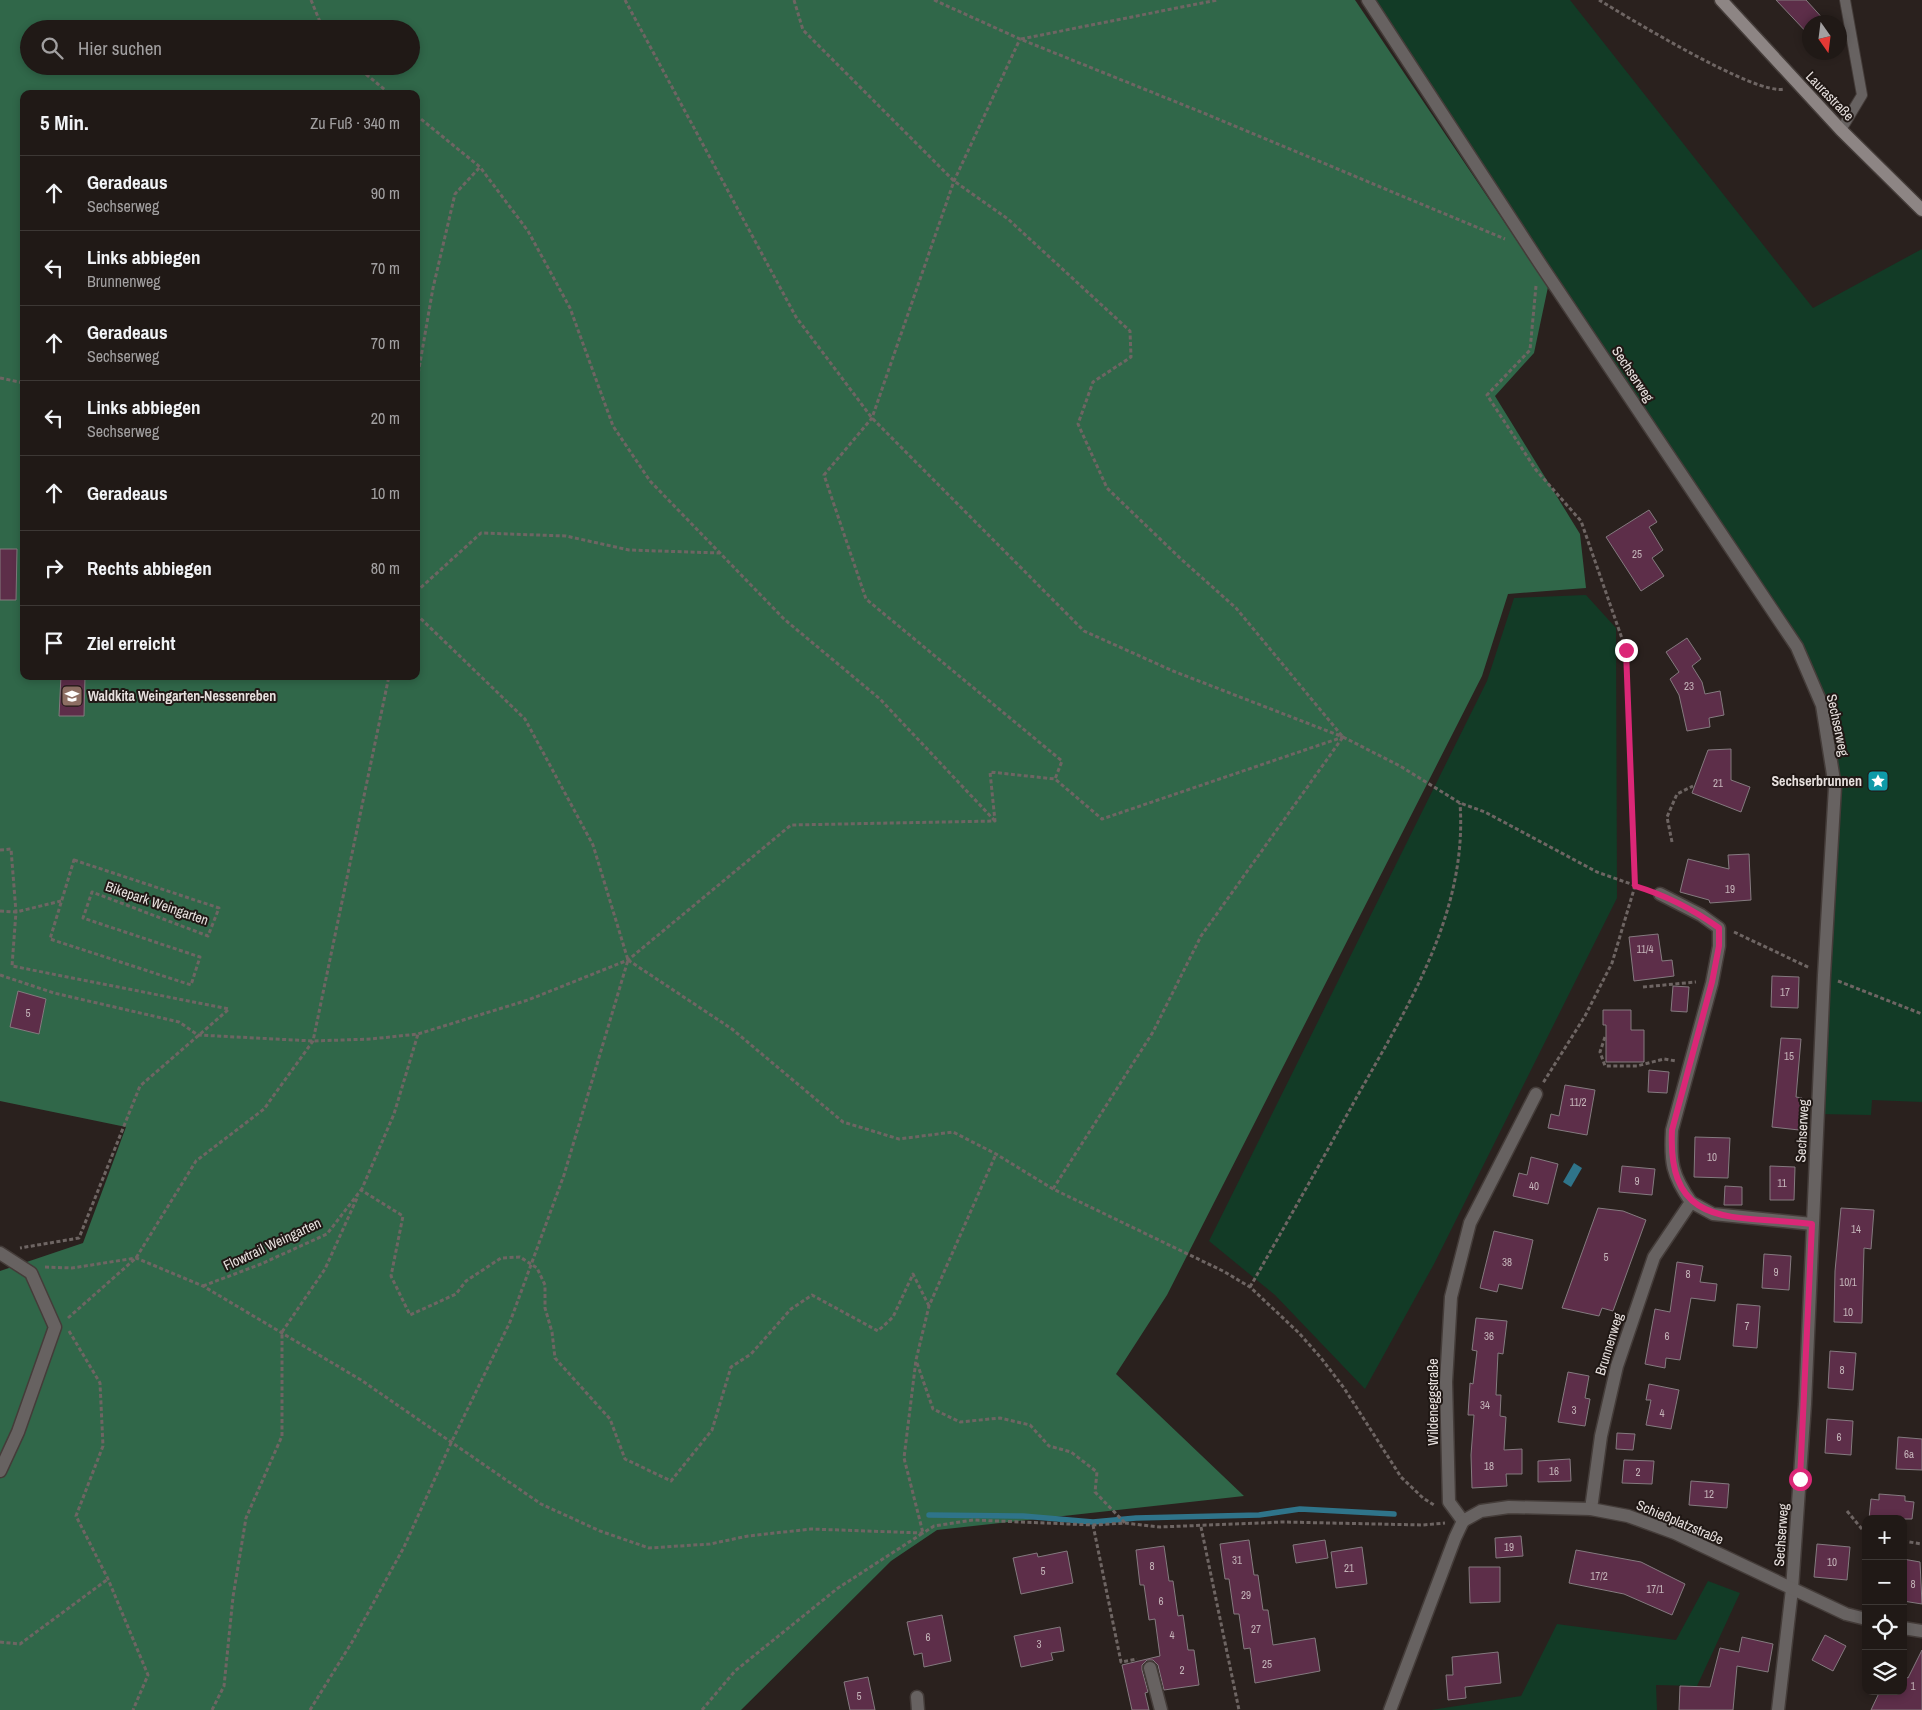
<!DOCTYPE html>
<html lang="de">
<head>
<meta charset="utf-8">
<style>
  body { margin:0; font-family:"Archivo Narrow",sans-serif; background:#28221f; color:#f1f3f6 }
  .controls { position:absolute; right:15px; bottom:15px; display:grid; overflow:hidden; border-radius:10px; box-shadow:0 2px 8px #0003 }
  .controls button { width:45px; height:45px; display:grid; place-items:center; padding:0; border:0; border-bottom:1px solid #3d3835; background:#201916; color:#f1f3f6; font:25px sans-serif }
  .compass { position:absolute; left:1802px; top:15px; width:45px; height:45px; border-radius:50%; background:#201916; box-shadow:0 2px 8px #0003; rotate:166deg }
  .stop { position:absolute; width:15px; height:15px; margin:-11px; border:4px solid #db2777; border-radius:50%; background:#fff }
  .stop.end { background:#db2777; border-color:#fff; box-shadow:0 1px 5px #0008 }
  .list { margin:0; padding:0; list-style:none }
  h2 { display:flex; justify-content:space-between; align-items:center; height:65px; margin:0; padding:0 20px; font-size:21px }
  h2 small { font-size:16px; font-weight:400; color:#a2a0a1 }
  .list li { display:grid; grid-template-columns:32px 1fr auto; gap:15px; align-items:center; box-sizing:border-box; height:75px; padding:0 20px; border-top:1px solid #3d3835 }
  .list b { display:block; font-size:19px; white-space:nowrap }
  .list p { margin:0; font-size:16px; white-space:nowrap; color:#a2a0a1 }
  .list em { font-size:16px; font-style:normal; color:#a2a0a1 }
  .icon { flex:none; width:28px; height:28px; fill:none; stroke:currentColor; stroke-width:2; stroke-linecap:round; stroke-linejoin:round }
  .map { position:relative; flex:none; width:1922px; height:1710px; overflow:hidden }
  .search { position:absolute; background:#201916; box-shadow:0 2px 8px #0003; left:20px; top:20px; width:400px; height:55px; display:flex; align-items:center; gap:12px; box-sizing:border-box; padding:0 18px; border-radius:28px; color:#a2a0a1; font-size:19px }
  .panel { position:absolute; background:#201916; box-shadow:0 2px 8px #0003; left:20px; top:90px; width:400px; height:590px; border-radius:10px }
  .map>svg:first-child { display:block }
  .green { fill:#123b26 }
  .forest { fill:#306749; fill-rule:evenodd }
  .water { fill:#2f748a }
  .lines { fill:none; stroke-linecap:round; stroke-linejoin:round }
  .stream { stroke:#2f748a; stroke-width:5.5 }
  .building { fill:#5d2e49; stroke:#847a7f }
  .lane-casing { stroke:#443c39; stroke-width:12 }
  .street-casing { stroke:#443c39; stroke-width:15 }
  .secondary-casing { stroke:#443c39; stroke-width:15 }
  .path { stroke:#6e6563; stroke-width:3; stroke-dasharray:4 2.5; stroke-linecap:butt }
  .lane { stroke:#676261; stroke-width:10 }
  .street { stroke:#676261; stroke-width:12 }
  .secondary { stroke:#8d8584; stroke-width:12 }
  .route { stroke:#db2777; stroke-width:6 }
  .labels { text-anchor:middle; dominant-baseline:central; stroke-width:4; stroke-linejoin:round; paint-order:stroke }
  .number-label { font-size:11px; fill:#c4b4b9 }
  .street-label { font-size:14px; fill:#e7e0de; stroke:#201815 }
  .poi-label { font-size:14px; font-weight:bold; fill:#e7e0de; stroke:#201815; text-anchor:start }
</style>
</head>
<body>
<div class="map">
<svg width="1922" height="1710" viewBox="0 0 1922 1710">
  <rect width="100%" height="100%" fill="#2a211e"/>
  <!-- green -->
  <g class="green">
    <path d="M1368,0H1570L1813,308L1922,249V1102L1872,1100L1871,1115L1818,1114L1835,787L1822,705L1797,647Z"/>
    <path d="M1586,595L1616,628L1617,898L1434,1264L1365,1389L1275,1295L1209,1241L1487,681L1514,598Z"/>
    <path d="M1708,1581L1740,1593L1697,1686L1656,1685L1657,1710H1431L1521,1696L1557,1624L1676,1640Z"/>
  </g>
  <!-- forest -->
  <path class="forest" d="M0,0H1355L1548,287L1534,353L1495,396L1580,534L1586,588L1508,594L1482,676L1167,1295L1116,1374L1244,1496L937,1530L891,1561L741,1710H0V1271L83,1243L126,1127L0,1101ZM29,29H411V66H29ZM24,94H416V676H24Z"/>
  <!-- water -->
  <path class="water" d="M1574,1163L1582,1168L1571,1187L1563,1182Z"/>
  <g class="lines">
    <!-- stream -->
    <path class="stream" d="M929,1515L1023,1516L1093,1522L1136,1518L1259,1515L1300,1509L1394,1514"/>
  </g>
  <!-- building -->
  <g class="building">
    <path d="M1776,0H1806L1826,22H1810V36Z"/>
    <path d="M1649,510L1657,522L1649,527L1663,550L1652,558L1664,576L1641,591L1606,537Z"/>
    <path d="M0,549H17L16,600H0Z"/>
    <path d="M1687,638L1701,659L1692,666L1702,682L1705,694L1720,691L1724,715L1709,718L1710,727L1687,731L1679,695L1670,679L1679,672L1666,652Z"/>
    <path d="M61,676H85L84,716H59Z"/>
    <path d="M1731,749V780L1750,787L1741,812L1692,793L1708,750Z"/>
    <path d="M1749,854L1751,900L1710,903L1709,900L1680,892L1688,859L1729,869L1728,855Z"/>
    <path d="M1658,934L1662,961L1672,960L1674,976L1634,981L1629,937Z"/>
    <path d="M1772,976L1799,977L1798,1008L1771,1007Z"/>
    <path d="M1673,986L1689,987L1687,1012L1671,1011Z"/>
    <path d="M18,991L46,999L39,1034L10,1027Z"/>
    <path d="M1603,1010H1631V1030H1644V1062H1606V1025H1603Z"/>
    <path d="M1781,1038L1801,1039L1796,1097L1802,1098L1799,1130L1772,1127Z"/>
    <path d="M1649,1070L1669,1072L1667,1093L1648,1092Z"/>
    <path d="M1565,1085L1595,1090L1587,1135L1548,1128L1551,1114L1559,1116Z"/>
    <path d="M1695,1137L1730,1138L1728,1178L1694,1177Z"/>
    <path d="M1531,1157L1558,1164L1548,1204L1513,1196L1519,1173L1527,1175Z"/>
    <path d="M1622,1166L1655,1169L1652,1195L1619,1192Z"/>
    <path d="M1770,1166L1795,1167L1794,1200H1770Z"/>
    <path d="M1725,1186L1742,1187V1205H1724Z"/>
    <path d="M1598,1208L1623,1211L1646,1220L1613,1311L1602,1308L1599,1316L1562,1308Z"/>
    <path d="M1841,1208L1874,1210L1871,1249L1864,1248L1862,1323L1834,1322L1835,1271Z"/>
    <path d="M1494,1231L1533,1240L1522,1289L1499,1284L1497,1292L1480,1288Z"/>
    <path d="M1764,1254L1791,1256L1789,1290L1762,1288Z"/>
    <path d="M1677,1262L1703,1266L1700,1282L1717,1284L1715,1301L1691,1298L1680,1360L1666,1358L1665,1368L1645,1364L1655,1309L1670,1312Z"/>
    <path d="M1737,1304L1760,1306L1757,1348L1733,1346Z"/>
    <path d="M1476,1318L1507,1321L1503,1354L1498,1353L1496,1395H1501L1500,1416L1506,1417L1504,1450L1522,1449V1474H1506L1507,1486L1472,1488L1471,1455L1474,1415H1468L1470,1383L1473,1384L1477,1351L1472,1350Z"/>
    <path d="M1830,1351L1856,1353L1853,1390L1828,1388Z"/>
    <path d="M1568,1372L1589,1376L1585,1398L1590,1399L1585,1426L1558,1422Z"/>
    <path d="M1649,1384L1679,1390L1671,1429L1646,1425L1651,1400H1646Z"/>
    <path d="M1827,1419L1853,1421L1851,1455L1825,1453Z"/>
    <path d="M1617,1433L1635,1434L1633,1450L1616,1449Z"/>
    <path d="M1898,1437L1922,1439V1470L1896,1469Z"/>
    <path d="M1570,1459L1571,1481L1538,1482V1461Z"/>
    <path d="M1624,1460L1654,1461L1652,1484L1622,1483Z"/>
    <path d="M1691,1481L1729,1484L1727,1508L1689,1505Z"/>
    <path d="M1879,1494L1905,1496V1501L1914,1502L1912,1519H1869L1871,1499L1879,1500Z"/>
    <path d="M1521,1536L1523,1556L1496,1558L1495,1538Z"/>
    <path d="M1249,1540L1254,1575H1258L1263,1610H1268L1273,1645L1315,1638L1320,1671L1255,1683L1250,1648L1244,1649L1239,1614H1234L1229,1579H1225L1220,1544Z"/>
    <path d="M1325,1540L1328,1558L1296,1563L1293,1545Z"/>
    <path d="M1817,1544L1850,1547L1847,1580L1814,1577Z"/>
    <path d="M1164,1546L1169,1581H1173L1178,1616L1183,1615L1188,1650H1194L1199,1685L1164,1690L1158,1665L1153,1660H1147L1142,1665V1670L1148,1692L1145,1693L1149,1710H1132L1122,1665L1160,1656L1155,1619L1149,1620L1144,1585H1140L1136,1550Z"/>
    <path d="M1362,1547L1367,1584L1336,1588L1331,1552Z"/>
    <path d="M1576,1550L1641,1562L1685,1584L1672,1615L1624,1594L1569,1583Z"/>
    <path d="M1067,1551L1073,1583L1021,1594L1013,1558L1037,1553L1038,1557Z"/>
    <path d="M1903,1559L1920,1562L1922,1604L1903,1601Z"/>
    <path d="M1469,1567H1500V1602L1470,1603Z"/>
    <path d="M942,1615L951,1661L924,1667L922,1653L914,1655L907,1622Z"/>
    <path d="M1060,1627L1064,1651L1051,1653L1053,1660L1021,1667L1014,1636Z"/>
    <path d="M1825,1635L1846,1646L1833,1671L1812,1660Z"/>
    <path d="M1742,1637L1773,1644L1768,1672L1737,1666L1733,1710H1679L1680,1686L1710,1687L1720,1648L1739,1652Z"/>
    <path d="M1922,1650V1710H1871L1880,1691H1903V1675L1908,1678Z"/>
    <path d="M1498,1652L1501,1683L1465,1687L1466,1698L1448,1700L1446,1675H1453L1452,1657Z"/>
    <path d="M868,1677L875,1710H850L844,1682Z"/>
  </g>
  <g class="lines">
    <!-- lane casing -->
    <g class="lane-casing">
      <path id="lane" d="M1841,130L1862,95L1845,0"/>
    </g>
    <!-- street casing -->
    <g class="street-casing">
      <g id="street">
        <path d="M1368,0L1539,262L1797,647L1822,705L1835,787L1824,975L1805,1404L1792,1589L1778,1710"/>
        <path d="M1691,1202L1713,1214L1812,1224"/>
        <path d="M0,1253L31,1273L55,1327L18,1432L0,1471"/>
        <path d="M1591,1509L1601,1436L1617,1366L1654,1257L1691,1202C1672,1175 1670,1162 1672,1130L1712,983L1719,946V928L1701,915L1660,894"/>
        <path d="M1463,1521L1449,1502L1446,1382L1451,1297L1470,1223L1536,1094"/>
        <path d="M1463,1521L1481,1511L1509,1507L1591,1509L1628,1516L1675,1533L1846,1614L1866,1619"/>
        <path d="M1903,1628L1922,1631"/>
        <path d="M1150,1668L1161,1710"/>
        <path d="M917,1697L918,1710"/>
        <path d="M1390,1710L1455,1538L1463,1521"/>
      </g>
    </g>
    <!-- secondary casing -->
    <g class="secondary-casing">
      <path id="secondary" d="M1721,0L1841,130L1922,210"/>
    </g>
    <!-- path -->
    <g class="path">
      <path d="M311,0L323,29"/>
      <path d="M625,0L796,317L872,418L1084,631L1173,671L1343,737L1102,819L1055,779"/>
      <path d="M794,0L803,30L954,181L1008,219L1130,331L1131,357L1093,382L1078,424L1107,488L1181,559L1236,608L1343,737L1201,936L1153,1032L1053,1189"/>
      <path d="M934,0L1020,39L1206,114L1505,239"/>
      <path d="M1599,0C1629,18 1756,96 1784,89"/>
      <path d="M1021,39L1217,0"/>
      <path d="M356,66L390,94"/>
      <path d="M416,115L480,167L528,231L570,308L613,426L650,481L784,619L880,699L995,821"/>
      <path d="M1536,286L1530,350L1487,395L1536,470L1581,521L1626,650L1635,886L1612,963L1585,1016L1543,1083"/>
      <path d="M0,378L24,383"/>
      <path d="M416,386L433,288L455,194L480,167"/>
      <path d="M416,592L481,533L566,536L629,550L719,553"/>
      <path d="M1343,737L1400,766L1460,803L1485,812L1597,872L1648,890"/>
      <path d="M1672,842L1667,817L1677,794L1693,786"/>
      <path d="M0,850L11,849L16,912L12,966L229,1009L140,1086L79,1238L20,1248"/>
      <path d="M74,860L219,908L208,936L92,892L83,918L200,957L191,985L50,939Z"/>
      <path d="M0,911L16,912L61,901"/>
      <path d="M1734,932L1810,968"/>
      <path d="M628,960L732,1029L843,1122L899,1139L953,1132L996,1154L1053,1189L1223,1271L1250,1287L1299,1333L1321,1358L1344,1388L1401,1477L1423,1498L1434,1505"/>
      <path d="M0,975L54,993L179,1022L198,1035L313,1041L371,1039L418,1034L528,1000L628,960L791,825L995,821L990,772L1055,779L1062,761L866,599L824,475L872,418L954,181L1020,39"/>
      <path d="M1838,981L1922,1014"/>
      <path d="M1643,987L1696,982"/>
      <path d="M1605,1037L1600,1052L1605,1066H1637L1664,1059L1676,1061"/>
      <path d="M361,1191L394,1114L418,1034"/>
      <path d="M45,1267L72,1268L136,1258L203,1286L361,1380L541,1504L600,1531L649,1548L710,1544L748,1536L811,1529L923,1533L934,1526L973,1520L1093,1525L1125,1523L1160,1527L1283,1522L1423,1525L1445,1523"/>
      <path d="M203,1286L261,1264L327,1234L361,1190L403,1216L391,1276L410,1315L456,1294L466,1281L501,1258L520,1257L537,1268L545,1285V1308L552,1332L555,1358L610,1419L625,1459L671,1481L712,1430L731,1367L751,1354L791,1309L812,1295L878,1331L893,1317L913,1274L929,1306"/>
      <path d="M1250,1287C1285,1226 1320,1164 1354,1102C1406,1009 1468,914 1460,803"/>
      <path d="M68,1318L136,1258L196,1161L264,1109L313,1041L389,676"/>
      <path d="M69,1331L100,1383L103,1446L76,1516L108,1579L148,1675L133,1710"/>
      <path d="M917,1363L933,1409L960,1422L1000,1418L1030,1425L1049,1446L1071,1452L1097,1472L1095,1492L1125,1523"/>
      <path d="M1847,1511L1866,1534"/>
      <path d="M1093,1525L1121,1662L1137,1659"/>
      <path d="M1201,1527L1239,1710"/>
      <path d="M1903,1541L1922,1544"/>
      <path d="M0,1642L20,1644L108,1579"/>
      <path d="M212,1710L224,1686L233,1597L246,1518L282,1436V1332L325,1269L358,1196"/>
      <path d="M310,1710L352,1642L404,1547L451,1443L510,1322L564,1175L628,960L593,845L525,719L416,614"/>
      <path d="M702,1710L735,1671L838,1588L923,1533L904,1458L916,1360L929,1306L996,1154"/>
    </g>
    <!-- lane -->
    <use href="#lane" class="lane"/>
    <!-- street -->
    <use href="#street" class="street"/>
    <!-- secondary -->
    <use href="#secondary" class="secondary"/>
  </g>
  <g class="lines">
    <!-- route -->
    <path class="route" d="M1626,650L1635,886C1665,895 1694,910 1719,928V946L1712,982L1672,1130C1667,1233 1737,1214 1812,1224L1800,1479"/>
  </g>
  <!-- icons -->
  <defs>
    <g id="school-square" transform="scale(1.125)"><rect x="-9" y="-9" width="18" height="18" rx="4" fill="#8d6e63" stroke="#201815"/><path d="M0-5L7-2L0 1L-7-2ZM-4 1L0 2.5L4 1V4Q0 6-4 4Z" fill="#fff"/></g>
    <g id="sight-square" transform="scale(1.125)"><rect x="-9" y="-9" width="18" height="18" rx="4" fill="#0f9aa8" stroke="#201815"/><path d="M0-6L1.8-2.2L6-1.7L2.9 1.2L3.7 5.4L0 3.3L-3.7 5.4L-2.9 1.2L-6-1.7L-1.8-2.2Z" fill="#fff"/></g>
  </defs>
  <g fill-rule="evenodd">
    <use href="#school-square" x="72" y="696"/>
    <use href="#sight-square" x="1878" y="781"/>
  </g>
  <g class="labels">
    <!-- number labels -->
    <g class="number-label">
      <text x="1637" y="554">25</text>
      <text x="1689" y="686">23</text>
      <text x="1718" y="783">21</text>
      <text x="1730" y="889">19</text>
      <text x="1645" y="949">11/4</text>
      <text x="1785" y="992">17</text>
      <text x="28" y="1013">5</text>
      <text x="1789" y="1056">15</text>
      <text x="1578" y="1102">11/2</text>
      <text x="1712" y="1157">10</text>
      <text x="1637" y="1181">9</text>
      <text x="1782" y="1183">11</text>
      <text x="1534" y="1186">40</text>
      <text x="1856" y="1229">14</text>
      <text x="1606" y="1257">5</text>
      <text x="1507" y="1262">38</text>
      <text x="1776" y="1272">9</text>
      <text x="1688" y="1274">8</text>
      <text x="1848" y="1282">10/1</text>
      <text x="1848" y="1312">10</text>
      <text x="1747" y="1326">7</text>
      <text x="1489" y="1336">36</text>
      <text x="1667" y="1336">6</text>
      <text x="1842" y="1370">8</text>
      <text x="1485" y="1405">34</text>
      <text x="1574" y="1410">3</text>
      <text x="1662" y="1413">4</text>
      <text x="1839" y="1437">6</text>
      <text x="1909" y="1454">6a</text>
      <text x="1489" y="1466">18</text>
      <text x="1554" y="1471">16</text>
      <text x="1638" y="1472">2</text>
      <text x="1709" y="1494">12</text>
      <text x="1509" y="1547">19</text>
      <text x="1237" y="1560">31</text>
      <text x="1832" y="1562">10</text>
      <text x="1152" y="1566">8</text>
      <text x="1349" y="1568">21</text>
      <text x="1043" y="1571">5</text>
      <text x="1599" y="1576">17/2</text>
      <text x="1913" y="1584">8</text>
      <text x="1655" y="1589">17/1</text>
      <text x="1246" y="1595">29</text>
      <text x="1161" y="1601">6</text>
      <text x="1256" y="1629">27</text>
      <text x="1172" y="1635">4</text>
      <text x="928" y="1637">6</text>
      <text x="1039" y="1644">3</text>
      <text x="1267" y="1664">25</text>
      <text x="1182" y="1670">2</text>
      <text x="1913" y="1686">1</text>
      <text x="859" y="1696">5</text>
    </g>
    <!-- street labels -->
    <g class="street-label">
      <text transform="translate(1830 96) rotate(46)">Laurastraße</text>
      <text transform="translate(1633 374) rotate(56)">Sechserweg</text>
      <text transform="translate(1838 725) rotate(78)">Sechserweg</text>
      <text transform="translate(157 903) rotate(19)">Bikepark Weingarten</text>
      <text transform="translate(1802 1131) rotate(-87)">Sechserweg</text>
      <text transform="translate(272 1244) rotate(-25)">Flowtrail Weingarten</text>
      <text transform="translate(1609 1344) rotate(-73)">Brunnenweg</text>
      <text transform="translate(1433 1402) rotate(-90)">Wildeneggstraße</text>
      <text transform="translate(1680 1522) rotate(23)">Schießplatzstraße</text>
      <text transform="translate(1781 1535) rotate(-86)">Sechserweg</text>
    </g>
    <!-- poi labels -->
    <g class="poi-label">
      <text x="88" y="696">Waldkita Weingarten-Nessenreben</text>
      <text x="1862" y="781" text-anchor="end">Sechserbrunnen</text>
    </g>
  </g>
</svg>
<div class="controls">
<button>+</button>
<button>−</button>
<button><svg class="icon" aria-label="locate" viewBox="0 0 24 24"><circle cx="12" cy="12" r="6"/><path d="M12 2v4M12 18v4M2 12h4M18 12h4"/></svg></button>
<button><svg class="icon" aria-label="layers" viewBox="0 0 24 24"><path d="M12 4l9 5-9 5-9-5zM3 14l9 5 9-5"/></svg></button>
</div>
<svg class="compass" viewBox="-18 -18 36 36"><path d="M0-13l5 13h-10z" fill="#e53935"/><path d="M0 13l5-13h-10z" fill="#a2a0a1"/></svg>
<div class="stop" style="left:1800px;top:1479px"></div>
<div class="stop end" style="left:1626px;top:650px"></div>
<div class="search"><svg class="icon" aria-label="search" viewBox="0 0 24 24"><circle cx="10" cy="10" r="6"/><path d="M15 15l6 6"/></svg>Hier suchen</div>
<section class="panel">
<h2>5 Min.<small>Zu Fuß · 340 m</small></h2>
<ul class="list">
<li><svg class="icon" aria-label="ahead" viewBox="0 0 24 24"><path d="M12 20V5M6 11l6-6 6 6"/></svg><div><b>Geradeaus</b><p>Sechserweg</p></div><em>90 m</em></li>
<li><svg class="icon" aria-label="left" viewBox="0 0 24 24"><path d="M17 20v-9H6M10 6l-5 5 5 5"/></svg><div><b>Links abbiegen</b><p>Brunnenweg</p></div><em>70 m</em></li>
<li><svg class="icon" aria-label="ahead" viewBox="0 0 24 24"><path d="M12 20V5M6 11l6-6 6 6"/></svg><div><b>Geradeaus</b><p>Sechserweg</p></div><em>70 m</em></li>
<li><svg class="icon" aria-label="left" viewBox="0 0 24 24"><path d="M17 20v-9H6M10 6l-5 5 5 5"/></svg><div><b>Links abbiegen</b><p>Sechserweg</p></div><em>20 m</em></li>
<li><svg class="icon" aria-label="ahead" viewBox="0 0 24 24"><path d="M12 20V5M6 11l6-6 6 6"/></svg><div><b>Geradeaus</b></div><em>10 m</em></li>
<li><svg class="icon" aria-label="right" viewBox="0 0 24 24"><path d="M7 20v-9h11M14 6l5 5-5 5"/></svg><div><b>Rechts abbiegen</b></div><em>80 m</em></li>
<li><svg class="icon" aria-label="arrive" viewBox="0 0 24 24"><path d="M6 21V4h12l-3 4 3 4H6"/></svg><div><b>Ziel erreicht</b></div></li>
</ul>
</section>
</div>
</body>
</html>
